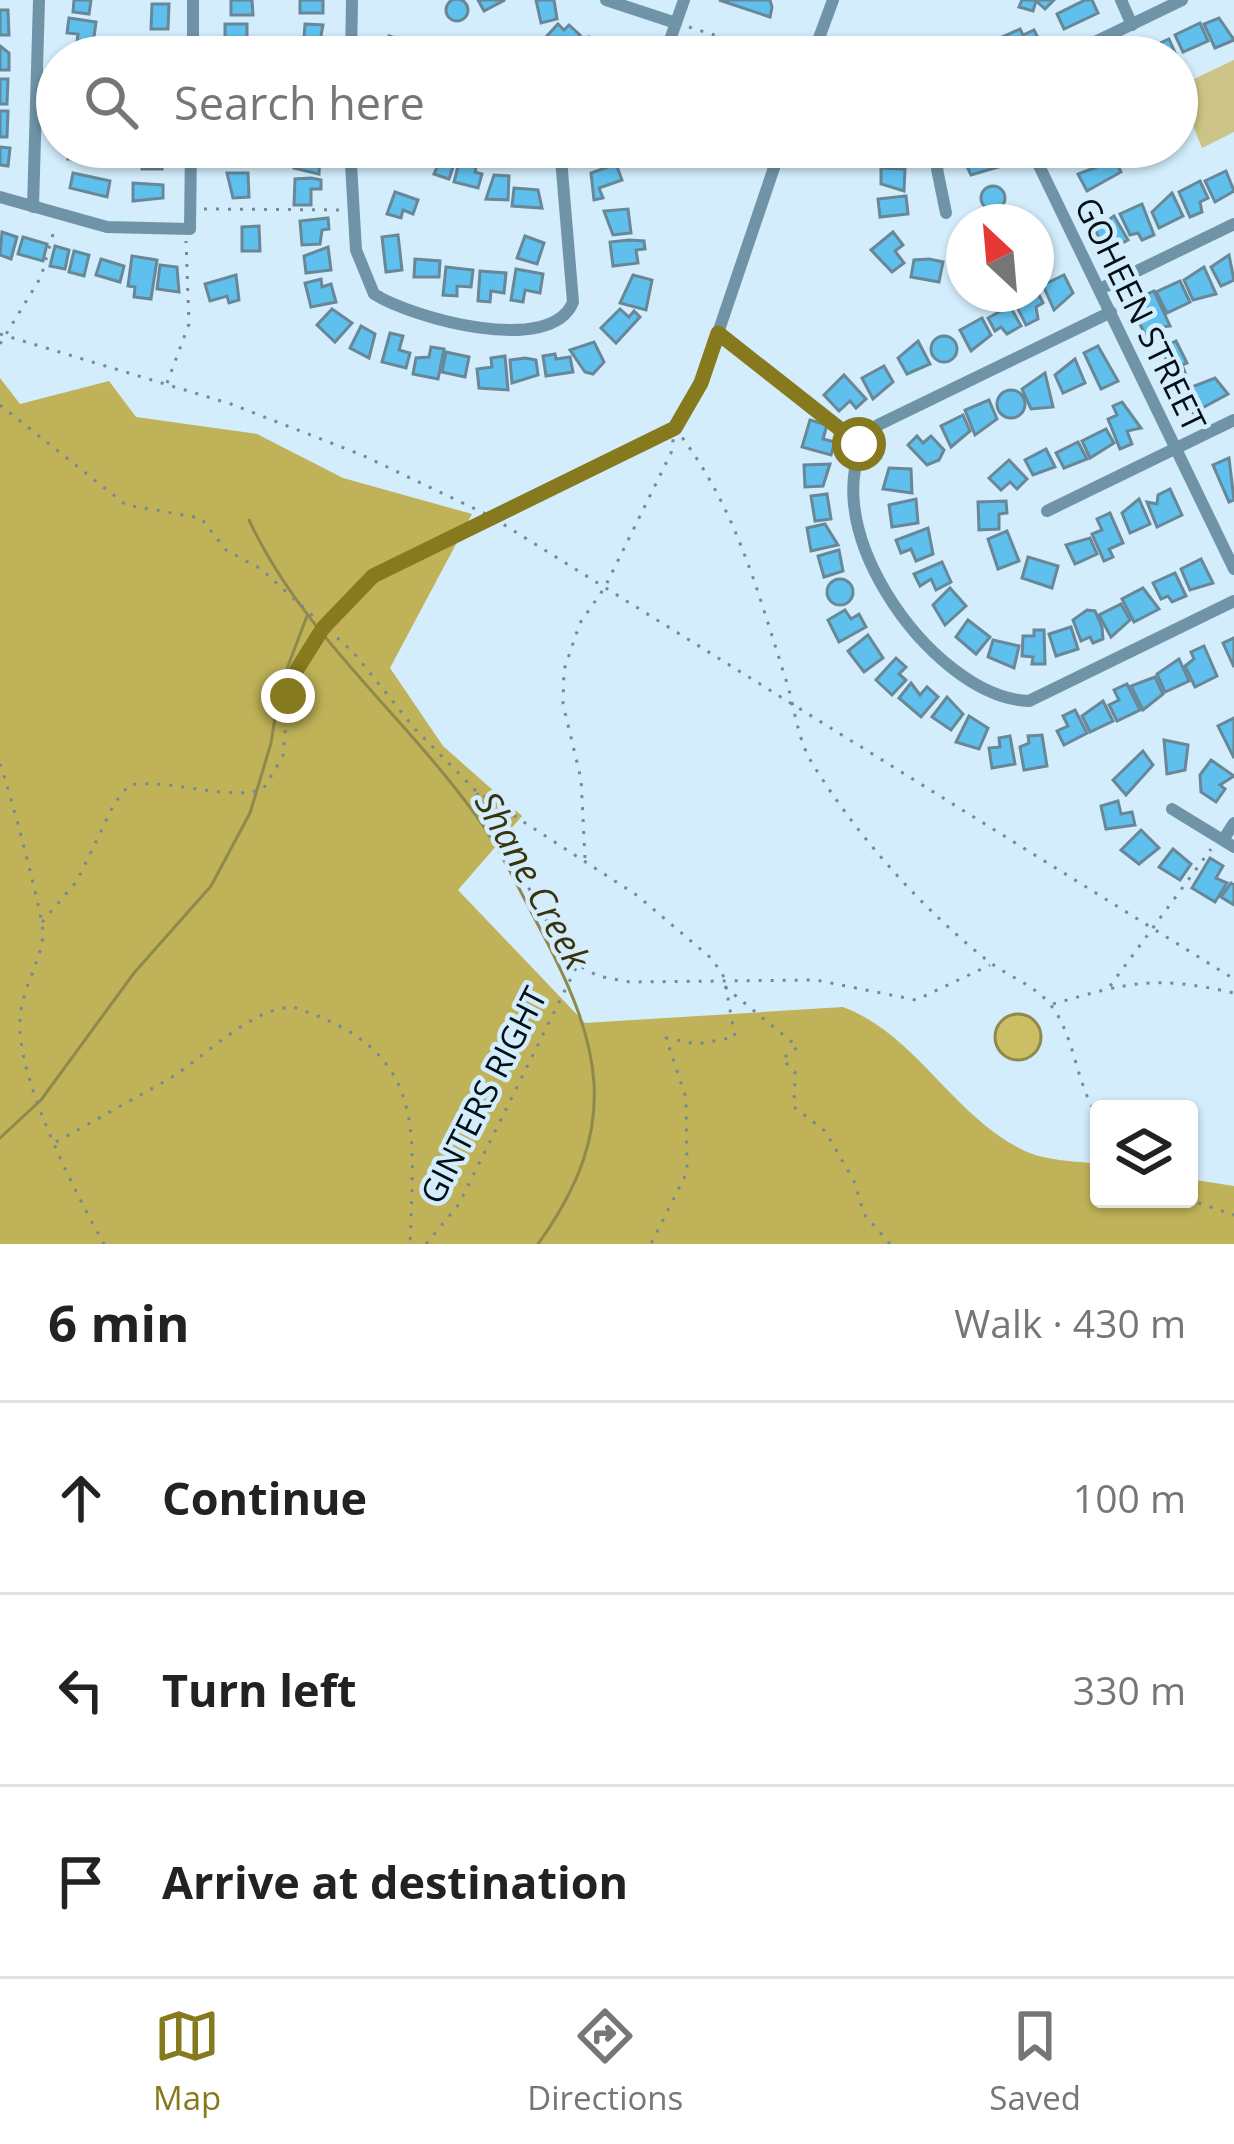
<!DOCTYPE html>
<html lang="en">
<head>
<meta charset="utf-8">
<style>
  body { margin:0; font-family:"Open Sans",sans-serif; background:#f6f6f6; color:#222 }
  .controls { position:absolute; right:36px; bottom:36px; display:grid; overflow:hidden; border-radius:12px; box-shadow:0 3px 9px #0004 }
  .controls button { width:108px; height:108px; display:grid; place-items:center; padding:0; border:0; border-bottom:3px solid #e0e0e0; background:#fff; color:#222; font:60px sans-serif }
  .compass { position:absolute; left:946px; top:204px; width:108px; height:108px; border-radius:50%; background:#fff; box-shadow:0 3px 9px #0004; rotate:334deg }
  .stop { position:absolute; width:36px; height:36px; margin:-27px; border:9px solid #86791e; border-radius:50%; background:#fff }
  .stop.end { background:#86791e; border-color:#fff; box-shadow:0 3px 12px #0008 }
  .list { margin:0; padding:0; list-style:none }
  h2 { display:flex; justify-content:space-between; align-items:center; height:156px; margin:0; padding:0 48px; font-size:51px }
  h2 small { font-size:39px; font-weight:400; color:#767676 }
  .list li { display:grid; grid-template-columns:78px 1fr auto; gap:36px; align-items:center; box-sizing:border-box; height:192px; padding:0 48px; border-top:3px solid #e0e0e0 }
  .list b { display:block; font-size:45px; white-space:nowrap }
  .list em { font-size:39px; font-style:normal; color:#767676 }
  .icon { flex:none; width:66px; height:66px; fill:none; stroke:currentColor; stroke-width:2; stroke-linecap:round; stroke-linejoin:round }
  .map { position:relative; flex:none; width:1234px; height:1244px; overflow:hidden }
  .search { position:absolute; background:#fff; box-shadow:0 3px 9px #0004; left:36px; right:36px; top:36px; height:132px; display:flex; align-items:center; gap:30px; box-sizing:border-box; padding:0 42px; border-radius:66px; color:#767676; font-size:45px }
  .sheet { height:732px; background:#fff }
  nav { display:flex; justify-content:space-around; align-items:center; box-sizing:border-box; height:168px; border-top:3px solid #e0e0e0; background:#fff; font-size:33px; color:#767676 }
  nav a { display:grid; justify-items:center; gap:6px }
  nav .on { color:#86791e }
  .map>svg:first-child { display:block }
  .green { fill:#ccc387 }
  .forest { fill:#bfb258 }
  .water { fill:#cbbe64; stroke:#8f8a4c; stroke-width:3 }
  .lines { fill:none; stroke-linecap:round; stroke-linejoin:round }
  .stream { stroke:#8f8a4c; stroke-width:3 }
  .building { fill:#5fc0ee; stroke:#688797; stroke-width:3 }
  .path { stroke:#768a95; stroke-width:3; stroke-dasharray:3 9; stroke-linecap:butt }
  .minor { stroke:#6f94a8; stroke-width:12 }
  .route { stroke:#86791e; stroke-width:15 }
  .labels { text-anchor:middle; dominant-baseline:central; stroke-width:9; stroke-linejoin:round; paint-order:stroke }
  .street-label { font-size:33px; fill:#040f15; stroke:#d3edfc }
  .water-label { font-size:36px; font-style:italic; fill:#3a340d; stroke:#d3edfc }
</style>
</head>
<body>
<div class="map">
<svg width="1234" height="1244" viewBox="0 0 1234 1244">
  <rect width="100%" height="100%" fill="#d3edfc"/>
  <!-- green -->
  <path class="green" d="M1234,60V132L1202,148L1177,87Z"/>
  <!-- forest -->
  <path class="forest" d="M0,378L20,404L109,381L136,417L257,434L343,478L472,514L390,668L443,746L522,816L458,890L585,1023L843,1007C916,1034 954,1118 1025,1151C1046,1161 1076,1161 1099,1164V1199H1189V1179L1234,1186V1244H0Z"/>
  <!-- water -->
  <circle class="water" cx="1018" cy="1037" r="23"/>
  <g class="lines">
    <!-- stream -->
    <g class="stream">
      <path d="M249,520C302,634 405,716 477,817C500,849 518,887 536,921C602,1044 624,1124 538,1244"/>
      <path d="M0,1138L41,1100L134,973L211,886L250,813L271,743L280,687L307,616"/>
    </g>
  </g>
  <!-- building -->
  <g class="building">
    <circle cx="457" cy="10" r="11"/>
    <path d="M74,0H91L89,14L73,12Z"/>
    <path d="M231,0H252L253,15H231Z"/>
    <rect x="300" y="0" width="23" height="13"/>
    <path d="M478,0H505L484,11Z"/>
    <path d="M536,0H554L557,19L541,23Z"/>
    <path d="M719,0H770L772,7L770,17Z"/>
    <path d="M1022,0H1054L1045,9L1036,1L1033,11L1019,7Z"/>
    <path d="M1085,0H1092L1098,13L1064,29L1057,14Z"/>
    <path d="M152,4H169L168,29H151Z"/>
    <path d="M0,10H8L9,35H0Z"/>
    <path d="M69,18L96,22L92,52L76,50L78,34L67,33Z"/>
    <path d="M1219,18L1234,40L1215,48L1204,24Z"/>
    <path d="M1200,23L1208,41L1183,52L1175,35Z"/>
    <rect x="225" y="24" width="22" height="15"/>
    <path d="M305,24L323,25L318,52L303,51Z"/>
    <path d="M558,24L564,30L569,25L580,35L563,53L546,37Z"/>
    <path d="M1020,29L1023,35L1034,30L1040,42L1000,57V38Z"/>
    <path d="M389,36L405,41L400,57H383Z"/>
    <path d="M589,37L604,41L605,57H584Z"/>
    <path d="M984,39L993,57H958L956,52Z"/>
    <path d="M1169,39L1176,55L1148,57L1145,50Z"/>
    <path d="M143,40H168V52L143,57Z"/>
    <path d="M618,40L633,44L630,57H612Z"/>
    <path d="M0,46L9,53V70H0Z"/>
    <rect x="227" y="46" width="16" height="11"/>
    <path d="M0,79H8L7,104H0Z"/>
    <path d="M0,111H8L7,137H0Z"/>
    <path d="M0,147L10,148L8,166L0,165Z"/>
    <rect x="68" y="147" width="17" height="12"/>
    <path d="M142,147H158L162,169H142Z"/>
    <path d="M226,147H251V160L228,165Z"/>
    <rect x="378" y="147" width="17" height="17"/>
    <path d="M412,147H428L421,166L407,160Z"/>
    <path d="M641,147L644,158L621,165L617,151Z"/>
    <path d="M882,147L912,150L909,165L880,158Z"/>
    <path d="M978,147H997L1005,165L971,175L964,160L980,152Z"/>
    <path d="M443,150L457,155L449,179L434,174L437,167L430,165L434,153Z"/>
    <path d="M294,152L320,153L319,174L294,168Z"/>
    <path d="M460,159L477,164L475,172L482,174L478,188L454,182Z"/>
    <path d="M1115,160L1121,172L1087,191L1078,174Z"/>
    <path d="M616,164L622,180L599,188L603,198L594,200L591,173Z"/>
    <path d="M881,168L905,169L904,191L881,184Z"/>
    <path d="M1226,171L1234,191L1215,202L1205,181Z"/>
    <path d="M73,173L110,181L107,197L70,188Z"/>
    <path d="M227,173H248L249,197L233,198Z"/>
    <path d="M494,175L509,176L508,200L486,199Z"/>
    <path d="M311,178L321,180V189H311V205H294L295,179Z"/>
    <path d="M1200,181L1208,198L1200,202L1202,212L1190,217L1179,192Z"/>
    <path d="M133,183L163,185V198L133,201Z"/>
    <circle cx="993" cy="198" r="12"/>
    <path d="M514,188L538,190L542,208L512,206Z"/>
    <path d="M395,192L418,200L413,214L403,210L401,218L387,214Z"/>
    <path d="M1172,193L1183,216L1159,228L1152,212Z"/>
    <path d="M906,196L908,214L880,217L878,199Z"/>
    <path d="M1142,204L1154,235L1142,240L1138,233L1130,235L1120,214Z"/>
    <path d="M628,209L631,233L613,235L604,211Z"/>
    <path d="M1114,216L1128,240L1107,252L1095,230Z"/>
    <path d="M328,218L329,229L322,230L320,244L302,245L300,221Z"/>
    <path d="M259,226L260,251H242V227Z"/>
    <path d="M2,232L17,237L11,259L0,255Z"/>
    <path d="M893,232L903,245L895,251L904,263L892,272L871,250Z"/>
    <path d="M398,235L402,270L386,272L382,237Z"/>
    <path d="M525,236L544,243L537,264L517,258Z"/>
    <path d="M23,237L47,244L43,261L18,254Z"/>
    <path d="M629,240L644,241L645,249L636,250L638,263L613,266L610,242Z"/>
    <path d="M55,246L69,250L65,269L50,266Z"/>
    <path d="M328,247L331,270L306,273L304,256Z"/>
    <path d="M74,251L89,255L84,276L69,272Z"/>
    <path d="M964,255V273L958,276L951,261Z"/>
    <path d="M1229,255L1234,280L1221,286L1211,267Z"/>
    <path d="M132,256L157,260L151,299L134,297L135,287L128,286Z"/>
    <path d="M101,259L124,266L120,282L96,275Z"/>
    <path d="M415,259L440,261L439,277H414Z"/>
    <path d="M929,259L943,262L939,282L911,277L914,260Z"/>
    <path d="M160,265L177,267L179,292L157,289Z"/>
    <path d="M446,267L473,270L471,287L457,286V296L443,295Z"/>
    <path d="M1204,267L1216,294L1193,300L1184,280Z"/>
    <path d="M516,269L543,274L540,293L525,290L523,302L511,300Z"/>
    <path d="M480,271L506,273L504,293L491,291L490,302L478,301Z"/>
    <path d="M236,275L239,300L229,303L227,296L210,301L205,284Z"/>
    <path d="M633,275L652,280L646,310L620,303Z"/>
    <path d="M1064,275L1073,293L1054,310L1043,285Z"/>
    <path d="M321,279L322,287L331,284L336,302L311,307L305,283Z"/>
    <path d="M1180,281L1190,302L1167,313L1156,292Z"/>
    <path d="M1036,289L1043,303L1036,307L1038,319L1026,325L1011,295L1036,294Z"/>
    <path d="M1154,291L1170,326L1152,328L1154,334L1146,337L1133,309L1139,302L1146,305L1143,296Z"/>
    <path d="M1010,306L1021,326L1007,334L1001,327L995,331L988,318Z"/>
    <path d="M332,309L352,323L335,342L317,325Z"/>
    <path d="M620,309L629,317L634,311L640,317L616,343L601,328Z"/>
    <path d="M982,318L991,335L971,351L960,330Z"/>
    <path d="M361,326L375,334L369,358L350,348Z"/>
    <path d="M390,333L403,336L399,350L410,353L406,368L382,362Z"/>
    <circle cx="944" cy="349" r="13"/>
    <path d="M918,341L930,364L907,374L898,358Z"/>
    <path d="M1176,341L1187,363L1182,365L1186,375L1174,381L1162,348Z"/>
    <path d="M594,342L604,362L593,374L585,372L570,350Z"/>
    <path d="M1098,346L1118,381L1101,389L1084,353Z"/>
    <path d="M431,347L444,349L438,379L413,374L416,358L429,357Z"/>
    <path d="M446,352L469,357L465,377L442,372Z"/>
    <path d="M555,354L556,359L570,357L573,372L546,376L543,356Z"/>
    <path d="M505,356L508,390L479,388L477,369L492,367L491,358Z"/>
    <path d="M525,358L536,360L538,375L512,383L510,360Z"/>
    <path d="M1075,359L1085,383L1063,393L1055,375Z"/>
    <path d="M884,366L893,382L873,399L862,378Z"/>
    <path d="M1045,373L1053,407L1031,409L1022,389Z"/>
    <path d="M844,375L866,399L856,408L850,401L839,411L824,395Z"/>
    <path d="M1215,378L1228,394L1193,413L1185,396L1191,393L1189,388Z"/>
    <circle cx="1011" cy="404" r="14"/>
    <path d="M989,400L997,419L975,435L965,410Z"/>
    <path d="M1122,402L1141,428L1127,431L1132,444L1120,449L1108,419L1117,415L1113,406Z"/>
    <path d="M963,415L970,431L951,447L941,426Z"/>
    <path d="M810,420L827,425L823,439L835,442L831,455L802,447Z"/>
    <path d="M1106,429L1114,443L1090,458L1082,441Z"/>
    <path d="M917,436L923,443L931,436L944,450L939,460L927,465L908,445Z"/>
    <path d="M1078,442L1087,459L1064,468L1056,453Z"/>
    <path d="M1046,449L1055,467L1033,475L1025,460Z"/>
    <path d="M1229,458L1234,500L1229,502L1213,465Z"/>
    <path d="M1009,460L1027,479L1017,489L1010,482L1001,490L989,478Z"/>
    <path d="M830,464L823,486L805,487L804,465Z"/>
    <path d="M889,468L911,469L912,493L883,489Z"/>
    <path d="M1170,489L1182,515L1157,527L1147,502L1157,504L1158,495Z"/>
    <path d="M827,494L831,519L815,521L811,496Z"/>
    <path d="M916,499L918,523L892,527L889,505Z"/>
    <path d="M1139,499L1150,524L1130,533L1122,513Z"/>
    <path d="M1006,501L1007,513L999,514V529L979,530L978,502Z"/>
    <path d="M1110,513L1123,543L1109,549L1113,557L1104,561L1092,534L1102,530L1097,519Z"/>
    <path d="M825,524L838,545L811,551L807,528Z"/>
    <path d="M928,528L933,554L916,561L911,549L901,553L896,540Z"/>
    <path d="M1007,531L1019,561L998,569L988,539Z"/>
    <path d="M1090,538L1097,554L1075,564L1066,545Z"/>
    <path d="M839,550L843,571L824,577L818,556Z"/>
    <path d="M1028,557L1058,566L1052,588L1022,578Z"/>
    <path d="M1201,559L1213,583L1190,590L1181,569Z"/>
    <path d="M942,562L951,582L936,590L931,579L920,586L914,574Z"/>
    <path d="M1175,573L1186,596L1172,602L1168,596L1161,599L1153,583Z"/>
    <circle cx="840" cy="592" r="13"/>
    <path d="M950,588L966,606L945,625L933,605Z"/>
    <path d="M1143,588L1159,609L1134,622L1122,599Z"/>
    <path d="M1121,604L1130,620L1111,637L1099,615Z"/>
    <path d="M845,610L851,619L859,614L866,627L839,642L828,620Z"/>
    <path d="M1087,610L1095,611L1102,627L1103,639L1093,643L1090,637L1081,641L1073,620Z"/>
    <path d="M968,620L990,637L976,654L956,637Z"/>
    <path d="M1071,627L1078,649L1056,656L1049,634Z"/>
    <path d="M1034,630H1044L1045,664H1032L1033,657L1022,656L1023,636H1034Z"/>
    <path d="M868,635L883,658L864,672L848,651Z"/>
    <path d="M1234,638V667L1223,643Z"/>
    <path d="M993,640L1019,646L1014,668L988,657Z"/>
    <path d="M1204,646L1217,676L1195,687L1185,666L1194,659L1191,652Z"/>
    <path d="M896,658L906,667L899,674L906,680L892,695L876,680Z"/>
    <path d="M1179,659L1189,681L1165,692L1157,674Z"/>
    <path d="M1155,677L1163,694L1143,710L1131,686Z"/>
    <path d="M911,683L920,695L927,687L938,697L921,717L899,698Z"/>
    <path d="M1127,684L1140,710L1117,721L1109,705L1119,700L1114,690Z"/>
    <path d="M947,697L963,714L951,730L932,717Z"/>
    <path d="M1103,701L1113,721L1090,732L1082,716Z"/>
    <path d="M1075,710L1087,733L1064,745L1057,731L1068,726L1063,716Z"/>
    <path d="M969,716L988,728L979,749L956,742Z"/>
    <path d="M1234,718V758L1218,726Z"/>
    <path d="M1042,735L1047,766L1024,770L1020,747L1029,743L1028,736Z"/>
    <path d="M1010,736L1015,764L992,768L989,748L1000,747L999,738Z"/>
    <path d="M1164,740L1188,745L1185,770L1167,774Z"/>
    <path d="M1143,751L1153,765L1126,795L1113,780Z"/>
    <path d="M1211,760L1234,776L1220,785L1225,789L1216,802L1201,792L1200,775Z"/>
    <path d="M1118,801L1121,814L1132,812L1135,825L1106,829L1101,806Z"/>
    <path d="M1141,830L1159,848L1139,864L1121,850Z"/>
    <path d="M1173,849L1191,864L1180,880L1159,867Z"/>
    <path d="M1210,858L1223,866L1216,878L1227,883L1215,902L1192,888Z"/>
    <path d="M1231,883L1234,885V905L1221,897Z"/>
  </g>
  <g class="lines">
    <!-- path -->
    <g class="path">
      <path d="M689,27L783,57"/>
      <path d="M204,209L345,210"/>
      <path d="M0,334L231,404L362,455L490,516L1234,979"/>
      <path d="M728,341L853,439"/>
      <path d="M0,344L41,277L55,227"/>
      <path d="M167,383L189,324L186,241"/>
      <path d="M0,405L126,505L201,518L226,550L261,569L354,653L415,729L476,791L638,896L712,959L724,977L735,1037L697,1044L666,1038L686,1098L687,1172L651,1244"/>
      <path d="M675,428C735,505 756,586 785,677C795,706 796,736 812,763C857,836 921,908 988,961C1007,976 1031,983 1048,1002C1075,1031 1075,1085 1099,1118"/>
      <path d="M0,764C8,784 44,918 43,934C41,966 18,990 20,1031C23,1090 75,1192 104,1244"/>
      <path d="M477,793L556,938L578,965L598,976L630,982L816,980L916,1000L990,965"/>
      <path d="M585,858L581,779L563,704L564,670L580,623L605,587L671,453L675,428"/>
      <path d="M42,922L77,881L114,804L129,785C171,778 234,803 264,788L283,756L288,696L296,671L323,628L372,576L675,428L696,391"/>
      <path d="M1110,986L1211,849"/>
      <path d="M725,987L798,1047L782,1059L795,1072L794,1107L825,1131L854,1181L864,1214L890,1244"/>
      <path d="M1053,1004C1130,982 1154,975 1234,993"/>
      <path d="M56,1142C95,1120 134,1099 172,1077C207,1055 251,1008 293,1007C427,1050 414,1124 410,1244"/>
      <path d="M1187,1199L1234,1215"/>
      <path d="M426,1244L459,1204L577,966"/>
    </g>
    <!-- minor -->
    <g class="minor">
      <path d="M606,0L676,23"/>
      <path d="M1121,0L1132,25"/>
      <path d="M193,57V0"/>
      <path d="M351,57L352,0"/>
      <path d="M664,57L684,0"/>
      <path d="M812,57L833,0"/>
      <path d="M1064,57L1182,0"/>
      <path d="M350,147L356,250L374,294C412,318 551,357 573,302L560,147"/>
      <path d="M531,147H541"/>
      <path d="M944,147L937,169L946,213"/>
      <path d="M1030,147L1234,569"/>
      <path d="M0,197L107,227L190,229L191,147"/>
      <path d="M33,207L39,0"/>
      <path d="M1100,289L1234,224"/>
      <path d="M1111,312L878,425C798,506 929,698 1029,701L1234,601"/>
      <path d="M701,383L781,147"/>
      <path d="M1047,511L1234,420"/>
      <path d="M1172,809L1234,847"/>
      <path d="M1223,840L1234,823"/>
    </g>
  </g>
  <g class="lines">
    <!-- route -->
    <path class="route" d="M288,696L296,671L323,628L373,576L675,428L701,383L718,333L859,444"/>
  </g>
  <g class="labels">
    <!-- street labels -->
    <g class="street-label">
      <text transform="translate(1141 314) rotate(64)">GOHEEN STREET</text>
      <text transform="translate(483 1095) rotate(-63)">GINTERS RIGHT</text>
    </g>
    <!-- water labels -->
    <g class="water-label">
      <text transform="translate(533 880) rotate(61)">Shane Creek</text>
    </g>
  </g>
</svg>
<div class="controls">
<button><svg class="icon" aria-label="layers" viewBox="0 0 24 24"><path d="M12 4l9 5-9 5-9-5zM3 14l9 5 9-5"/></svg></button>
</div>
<svg class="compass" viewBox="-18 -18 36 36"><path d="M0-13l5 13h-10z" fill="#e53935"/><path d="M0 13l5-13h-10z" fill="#767676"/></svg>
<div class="stop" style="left:859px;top:444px"></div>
<div class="stop end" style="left:288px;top:696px"></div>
<div class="search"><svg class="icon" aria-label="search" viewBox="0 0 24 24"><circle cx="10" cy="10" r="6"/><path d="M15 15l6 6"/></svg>Search here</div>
</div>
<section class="sheet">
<h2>6 min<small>Walk · 430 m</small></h2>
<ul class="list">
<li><svg class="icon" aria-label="ahead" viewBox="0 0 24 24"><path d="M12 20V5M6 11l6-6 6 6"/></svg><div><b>Continue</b></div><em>100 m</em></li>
<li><svg class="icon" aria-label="left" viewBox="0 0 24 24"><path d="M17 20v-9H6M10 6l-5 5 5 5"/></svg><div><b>Turn left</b></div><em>330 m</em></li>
<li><svg class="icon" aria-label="arrive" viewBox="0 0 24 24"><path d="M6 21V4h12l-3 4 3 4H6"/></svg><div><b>Arrive at destination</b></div></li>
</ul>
</section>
<nav>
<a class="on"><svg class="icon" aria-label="map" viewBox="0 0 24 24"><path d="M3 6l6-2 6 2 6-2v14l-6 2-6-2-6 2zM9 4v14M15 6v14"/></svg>Map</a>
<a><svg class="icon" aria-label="directions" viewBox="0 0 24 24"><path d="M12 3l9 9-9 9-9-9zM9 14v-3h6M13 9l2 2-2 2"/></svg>Directions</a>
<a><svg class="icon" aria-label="saved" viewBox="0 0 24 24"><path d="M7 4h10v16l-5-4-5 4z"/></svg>Saved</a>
</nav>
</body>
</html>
